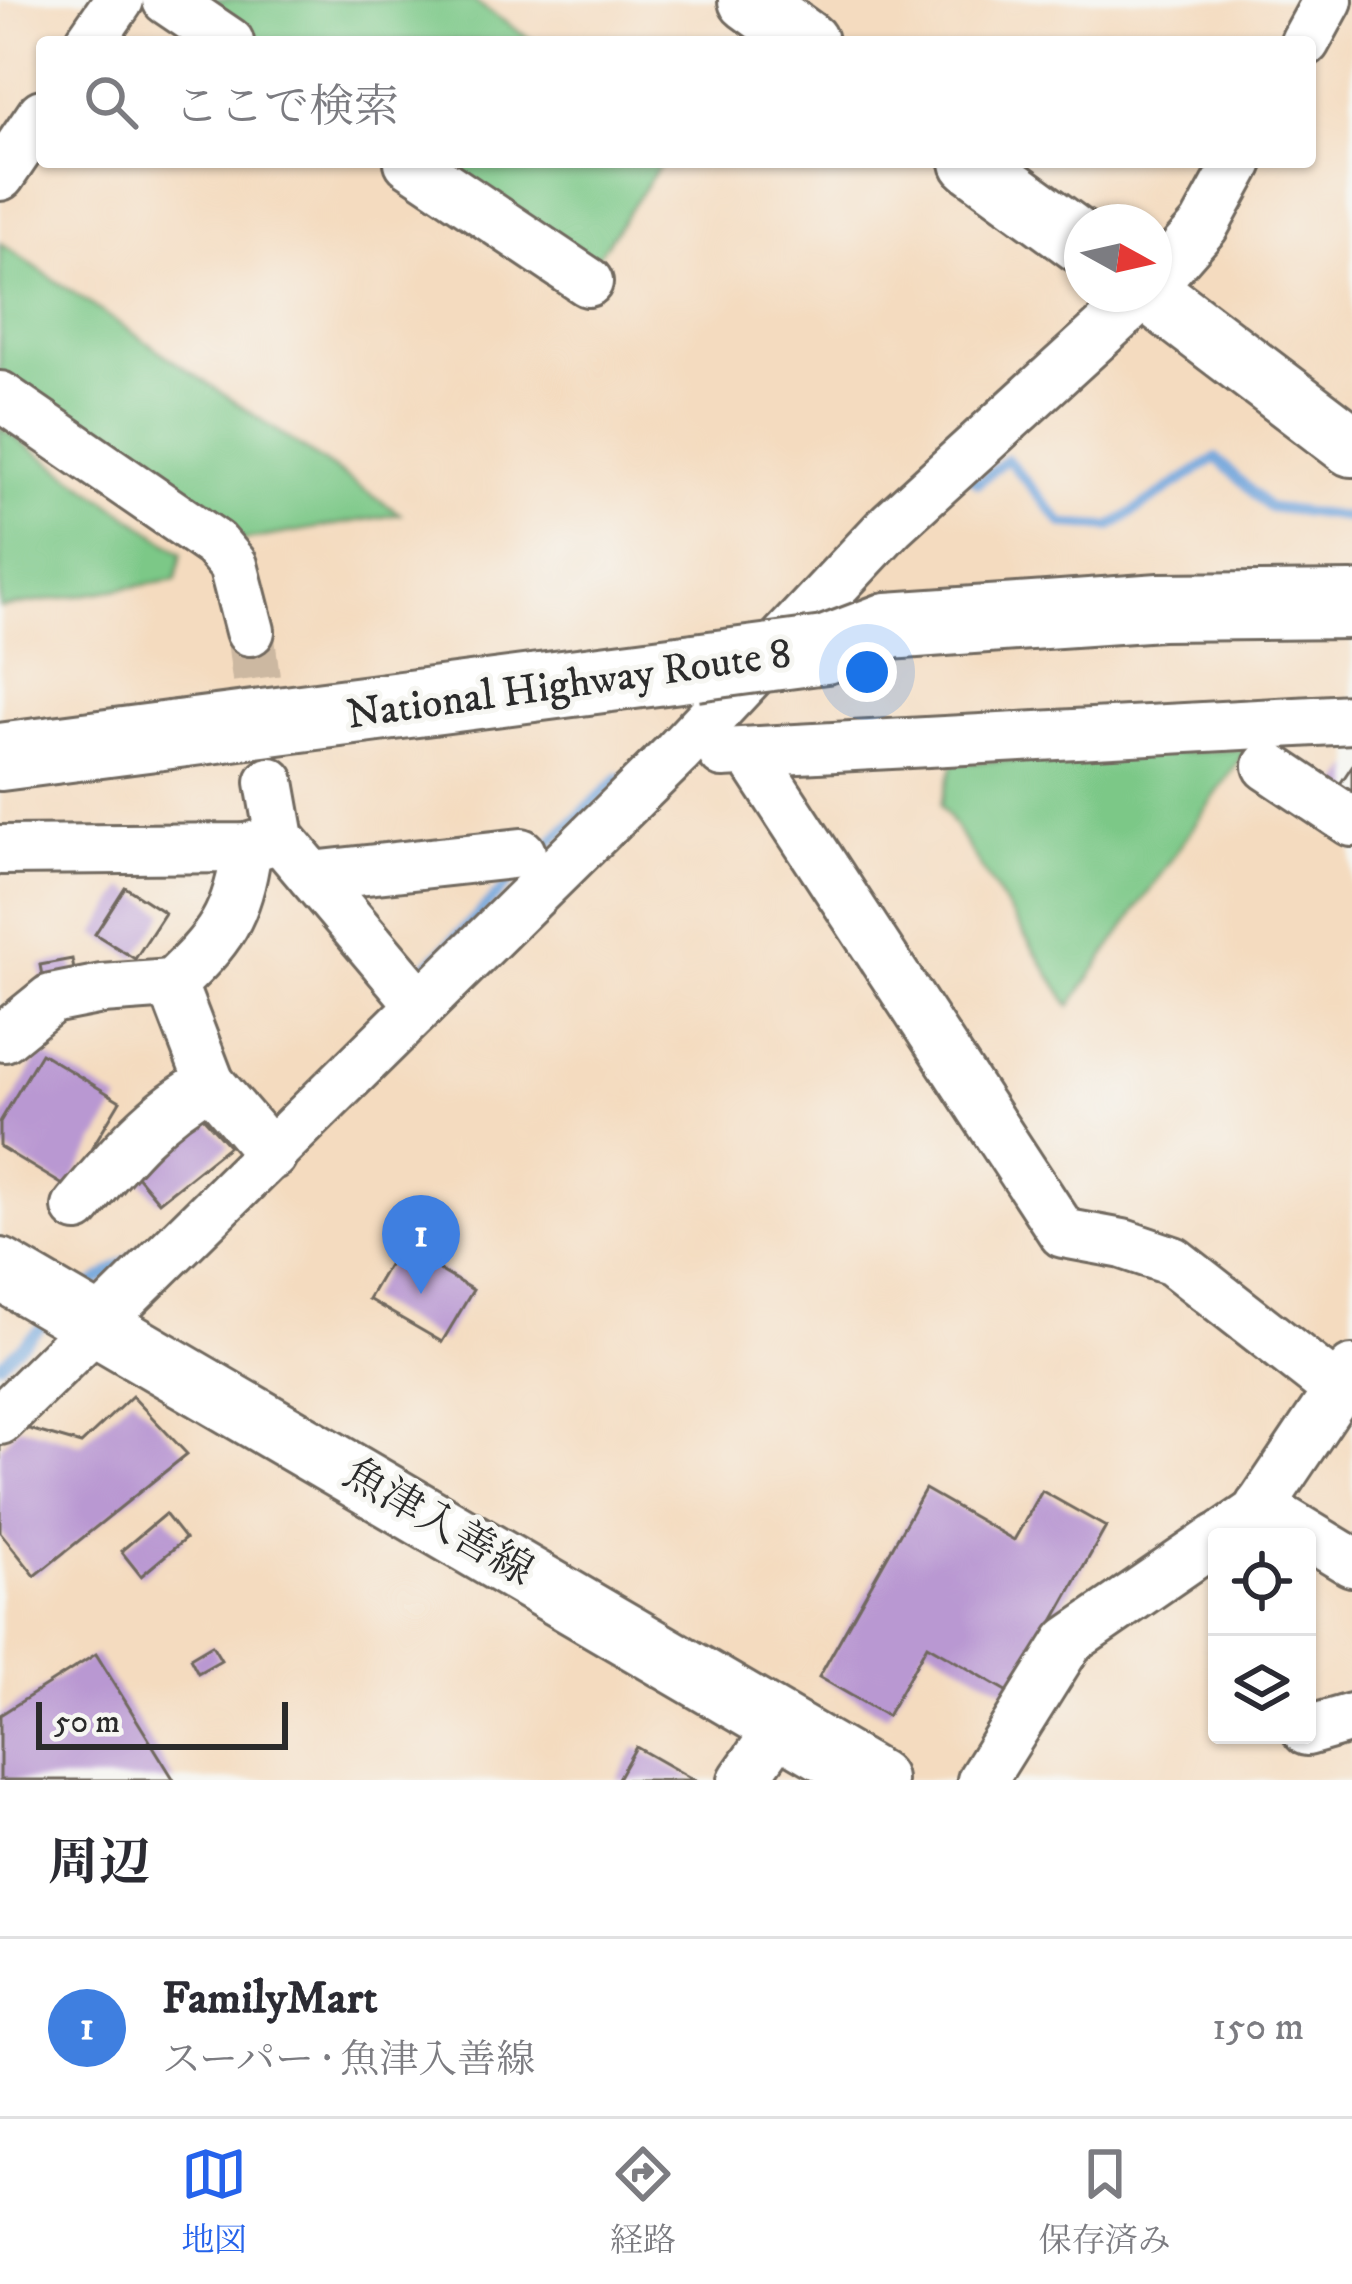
<!DOCTYPE html>
<html lang="ja">
<head>
<meta charset="utf-8">
<style>
  body { margin:0; font-family:"IM FELL DW Pica","Noto Serif JP",serif; background:#f7f7f7; color:#2b2b33 }
  .controls { position:absolute; right:36px; bottom:36px; display:grid; overflow:hidden; border-radius:12px; box-shadow:0 3px 9px #0004 }
  .controls button { width:108px; height:108px; display:grid; place-items:center; padding:0; border:0; border-bottom:3px solid #e1e1e2; background:#fff; color:#2b2b33; font:60px sans-serif }
  .compass { position:absolute; left:1064px; top:204px; width:108px; height:108px; border-radius:50%; background:#fff; box-shadow:0 3px 9px #0004; rotate:98deg }
  .scale { position:absolute; left:36px; bottom:30px; width:252px; box-sizing:border-box; padding-left:12px; border:6px solid #2b2b2b; border-top:0; font-size:33px; line-height:42px; white-space:nowrap; color:#2b2b2b; -webkit-text-stroke:9px #f6f6f2; paint-order:stroke }
  .you { position:absolute; left:867px; top:672px; width:42px; height:42px; margin:-30px; border:9px solid #fff; border-radius:50%; background:#1a73e8; box-shadow:0 0 0 18px #1a73e833 }
  .badge { display:grid; place-items:center; width:78px; height:78px; border-radius:50%; background:#2563eb; color:#fff; font-size:39px; font-weight:700 }
  .pin { position:absolute; translate:-50% -99px; filter:drop-shadow(0 3px 6px #0008) }
  .pin::after { content:''; position:absolute; top:63px; width:42px; height:36px; background:inherit; clip-path:polygon(0 0,100% 0,50% 100%) }
  .list { margin:0; padding:0; list-style:none }
  h2 { display:flex; justify-content:space-between; align-items:center; height:156px; margin:0; padding:0 48px; font-size:51px }
  h2 small { font-size:39px; font-weight:400; color:#7c7c81 }
  .list li { display:grid; grid-template-columns:78px 1fr auto; gap:36px; align-items:center; box-sizing:border-box; height:180px; padding:0 48px; border-top:3px solid #e1e1e2 }
  .list b { display:block; font-size:45px; white-space:nowrap }
  .list p { margin:0; font-size:39px; white-space:nowrap; color:#7c7c81 }
  .list em { font-size:39px; font-style:normal; color:#7c7c81 }
  .icon { flex:none; width:66px; height:66px; fill:none; stroke:currentColor; stroke-width:2; stroke-linecap:round; stroke-linejoin:round }
  .map { position:relative; flex:none; width:1352px; height:1780px; overflow:hidden }
  .search { position:absolute; background:#fff; box-shadow:0 3px 9px #0004; left:36px; right:36px; top:36px; height:132px; display:flex; align-items:center; gap:30px; box-sizing:border-box; padding:0 42px; border-radius:12px; color:#7c7c81; font-size:45px }
  .sheet { height:336px; background:#fff }
  nav { display:flex; justify-content:space-around; align-items:center; box-sizing:border-box; height:168px; border-top:3px solid #e1e1e2; background:#fff; font-size:33px; color:#7c7c81 }
  nav a { display:grid; justify-items:center; gap:6px }
  nav .on { color:#2563eb }
  .map>svg:first-child { display:block }
  .green { fill:#7bc887; stroke:#537a59; stroke-width:3 }
  .lines { fill:none; stroke-linecap:round; stroke-linejoin:round }
  .stream { stroke:#6da2da; stroke-width:10 }
  .building { fill:#b998d2 }
  .minor-tunnel { stroke:#ccb8a1; stroke-width:48; stroke-dasharray:48 24; stroke-linecap:butt }
  .minor-casing { stroke:#71695f; stroke-width:54 }
  .major-casing { stroke:#71695f; stroke-width:66 }
  .highway-casing { stroke:#71695f; stroke-width:72 }
  .minor { stroke:#fff; stroke-width:48 }
  .major { stroke:#fff; stroke-width:60 }
  .highway { stroke:#fff; stroke-width:66 }
  .highway-bridge-casing { stroke:#71695f; stroke-width:72; stroke-linecap:butt }
  .highway-bridge { stroke:#fff; stroke-width:66 }
  .labels { text-anchor:middle; dominant-baseline:central; stroke-width:10; stroke-linejoin:round; paint-order:stroke }
  .street-label { font-size:42px; fill:#2b2b2b; stroke:#f6f6f2 }
</style>
</head>
<body>
<div class="map">
<svg width="1352" height="1780" viewBox="0 0 1352 1780">
  <rect width="100%" height="100%" fill="#f6f6f2"/>
  <filter id="ink" filterUnits="userSpaceOnUse"><feTurbulence type="fractalNoise" baseFrequency=".00833" numOctaves="2"/><feDisplacementMap in="SourceGraphic" scale="24" xChannelSelector="R" yChannelSelector="G"/><feConvolveMatrix kernelMatrix="1 2 1 2 8 2 1 2 1" color-interpolation-filters="sRGB"/></filter>
  <filter id="wash" filterUnits="userSpaceOnUse"><feTurbulence type="fractalNoise" baseFrequency=".004" numOctaves="4" result="noise"/><feDisplacementMap in="SourceGraphic" scale="48" xChannelSelector="R" yChannelSelector="G"/><feGaussianBlur stdDeviation="2.7" result="paint"/><feColorMatrix in="noise" values="0 0 0 0 0 0 0 0 0 0 0 0 0 0 0 0 0 1.4 0 .05"/><feComposite in="paint" operator="in"/></filter>
  <g filter="url(#wash)">
    <rect width="100%" height="100%" fill="#f4dbbf"/>
    <!-- green -->
    <g class="green">
      <path d="M188,0H472L535,42H251Z"/>
      <path d="M431,162H662L590,268Z"/>
      <path d="M0,243L400,514L241,541L0,378Z"/>
      <path d="M0,427L182,553L176,580L0,608Z"/>
      <path d="M1247,749L1070,1006L941,805L953,763Z"/>
    </g>
    <g class="lines">
      <!-- stream -->
      <g class="stream">
        <path d="M967,474L978,483L1007,459L1063,524L1110,527L1216,458L1268,507L1352,518"/>
        <path d="M537,855L619,777"/>
        <path d="M414,978L524,868"/>
        <path d="M78,1293L142,1250"/>
        <path d="M0,1364L51,1318"/>
      </g>
    </g>
    <g id="blocks">
      <!-- building -->
      <g class="building">
        <path d="M1352,766V796L1338,787Z"/>
        <path d="M125,887L165,913L135,959L95,934Z"/>
        <path d="M72,959L76,981L44,986L40,965Z"/>
        <path d="M41,1053L120,1101L68,1188L0,1147V1122Z"/>
        <path d="M193,1106L229,1146L159,1202L130,1168Z"/>
        <path d="M399,1246L473,1290L442,1342L368,1299Z"/>
        <path d="M132,1396L187,1454L35,1576L0,1532V1447L19,1426L81,1444Z"/>
        <path d="M925,1489L1014,1540L1042,1491L1106,1527L1012,1694L927,1645L887,1716L819,1677Z"/>
        <path d="M165,1514L185,1539L141,1576L121,1551Z"/>
        <path d="M212,1645L221,1660L198,1673L190,1658Z"/>
        <path d="M96,1654L174,1780H0V1715Z"/>
        <path d="M636,1747L694,1780H617Z"/>
      </g>
    </g>
  </g>
  <g filter="url(#ink)">
    <use href="#blocks" fill-opacity="0" stroke="#71695f" stroke-width="3"/>
    <g class="lines">
      <!-- minor-tunnel -->
      <path class="minor-tunnel" d="M250,631L266,757"/>
      <!-- minor casing -->
      <g class="minor-casing">
        <g id="minor">
          <path d="M167,0L229,42"/>
          <path d="M90,42L119,0"/>
          <path d="M1305,42L1328,0"/>
          <path d="M409,162L588,282"/>
          <path d="M0,176L42,114"/>
          <path d="M1154,283L1204,226L1239,162"/>
          <path d="M0,396L215,544L233,565L250,631"/>
          <path d="M749,752L1063,1233L1123,1244L1173,1261L1337,1389"/>
          <path d="M723,753L1352,719"/>
          <path d="M1268,766L1352,822"/>
          <path d="M270,782L280,838L421,1005"/>
          <path d="M0,850L247,848L280,838"/>
          <path d="M312,876L521,853"/>
          <path d="M4,1037L51,999L102,989L172,984"/>
          <path d="M210,1083L272,1155"/>
          <path d="M77,1207C117,1159 154,1113 210,1083L172,984C220,938 237,918 247,848"/>
          <path d="M0,1420L677,753L891,525L1144,294"/>
          <path d="M1260,1506L1352,1562"/>
          <path d="M1221,1537L1256,1513L1352,1370"/>
          <path d="M1307,1731L1352,1718"/>
          <path d="M743,1780L781,1726"/>
          <path d="M982,1780L1069,1641L1217,1539"/>
        </g>
      </g>
      <!-- major casing -->
      <g class="major-casing">
        <g id="major">
          <path d="M749,0L807,42"/>
          <path d="M971,162L1082,243"/>
          <path d="M1152,294L1352,446"/>
          <path d="M0,1269L875,1780"/>
        </g>
      </g>
      <!-- highway casing -->
      <g class="highway-casing">
        <g id="highway">
          <path d="M888,626L1160,607L1352,605"/>
          <path d="M0,757L695,667"/>
        </g>
      </g>
      <!-- minor -->
      <use href="#minor" class="minor"/>
      <!-- major -->
      <use href="#major" class="major"/>
      <!-- highway -->
      <use href="#highway" class="highway"/>
      <!-- highway-bridge casing -->
      <g class="highway-bridge-casing">
        <path id="highway-bridge" d="M695,667L825,650L888,626"/>
      </g>
      <!-- highway-bridge -->
      <use href="#highway-bridge" class="highway-bridge"/>
    </g>
  </g>
  <g class="labels">
    <!-- street labels -->
    <g class="street-label">
      <text transform="translate(569 685) rotate(-8)">National Highway Route 8</text>
      <text transform="translate(438 1523) rotate(30)">魚津入善線</text>
    </g>
  </g>
</svg>
<div class="controls">
<button><svg class="icon" aria-label="locate" viewBox="0 0 24 24"><circle cx="12" cy="12" r="6"/><path d="M12 2v4M12 18v4M2 12h4M18 12h4"/></svg></button>
<button><svg class="icon" aria-label="layers" viewBox="0 0 24 24"><path d="M12 4l9 5-9 5-9-5zM3 14l9 5 9-5"/></svg></button>
</div>
<svg class="compass" viewBox="-18 -18 36 36"><path d="M0-13l5 13h-10z" fill="#e53935"/><path d="M0 13l5-13h-10z" fill="#7c7c81"/></svg>
<div class="scale">50 m</div>
<div class="you"></div>
<div class="pin badge" style="left:421px;top:1294px;background:#3f7fe0">1</div>
<div class="search"><svg class="icon" aria-label="search" viewBox="0 0 24 24"><circle cx="10" cy="10" r="6"/><path d="M15 15l6 6"/></svg>ここで検索</div>
</div>
<section class="sheet">
<h2>周辺<small></small></h2>
<ul class="list">
<li><span class="badge" style="background:#3f7fe0">1</span><div><b>FamilyMart</b><p>スーパー · 魚津入善線</p></div><em>150 m</em></li>
</ul>
</section>
<nav>
<a class="on"><svg class="icon" aria-label="map" viewBox="0 0 24 24"><path d="M3 6l6-2 6 2 6-2v14l-6 2-6-2-6 2zM9 4v14M15 6v14"/></svg>地図</a>
<a><svg class="icon" aria-label="directions" viewBox="0 0 24 24"><path d="M12 3l9 9-9 9-9-9zM9 14v-3h6M13 9l2 2-2 2"/></svg>経路</a>
<a><svg class="icon" aria-label="saved" viewBox="0 0 24 24"><path d="M7 4h10v16l-5-4-5 4z"/></svg>保存済み</a>
</nav>
</body>
</html>
